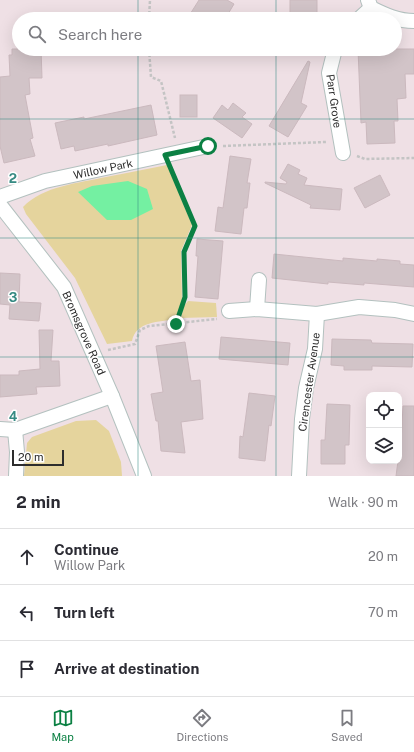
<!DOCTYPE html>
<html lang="en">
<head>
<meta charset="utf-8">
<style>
  body { margin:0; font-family:"Public Sans",sans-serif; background:#f2f2f3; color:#2b2b33 }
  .controls { position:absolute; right:12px; bottom:12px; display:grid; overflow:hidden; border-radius:8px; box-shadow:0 4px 16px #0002 }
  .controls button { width:36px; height:36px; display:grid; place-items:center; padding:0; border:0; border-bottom:1px solid #e1e1e2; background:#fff; color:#2b2b33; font:20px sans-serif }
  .scale { position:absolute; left:12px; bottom:10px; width:52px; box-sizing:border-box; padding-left:4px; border:2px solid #2d2d2d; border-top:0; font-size:11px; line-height:14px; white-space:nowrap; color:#2d2d2d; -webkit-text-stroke:3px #fff; paint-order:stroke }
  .stop { position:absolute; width:12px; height:12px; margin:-9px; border:3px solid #0b8043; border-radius:50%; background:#fff }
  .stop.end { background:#0b8043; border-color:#fff; box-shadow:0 1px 4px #0008 }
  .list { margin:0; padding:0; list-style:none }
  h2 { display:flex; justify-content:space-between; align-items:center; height:52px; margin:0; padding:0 16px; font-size:17px }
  h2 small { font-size:13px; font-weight:400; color:#7c7c81 }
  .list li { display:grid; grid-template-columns:26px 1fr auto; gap:12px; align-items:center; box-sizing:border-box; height:56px; padding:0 16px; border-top:1px solid #e1e1e2 }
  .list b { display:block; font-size:15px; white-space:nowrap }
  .list p { margin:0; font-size:13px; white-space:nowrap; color:#7c7c81 }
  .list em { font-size:13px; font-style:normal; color:#7c7c81 }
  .icon { flex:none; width:22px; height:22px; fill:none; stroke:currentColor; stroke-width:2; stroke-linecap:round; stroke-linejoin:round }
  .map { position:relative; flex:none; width:414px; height:476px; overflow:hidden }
  .search { position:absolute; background:#fff; box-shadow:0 4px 16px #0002; left:12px; right:12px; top:12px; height:44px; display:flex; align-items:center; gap:10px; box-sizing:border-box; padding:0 14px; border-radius:22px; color:#7c7c81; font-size:15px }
  .sheet { height:220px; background:#fff }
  nav { display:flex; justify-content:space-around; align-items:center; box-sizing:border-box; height:56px; border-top:1px solid #e1e1e2; background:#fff; font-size:11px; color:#7c7c81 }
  nav a { display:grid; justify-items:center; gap:2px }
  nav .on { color:#0b8043 }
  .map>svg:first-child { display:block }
  .green { fill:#e5d49d }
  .water { fill:#74f0a2 }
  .building { fill:#d2c4c8; stroke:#cbb9be }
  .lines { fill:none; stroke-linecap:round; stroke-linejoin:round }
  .minor-casing { stroke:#b3c1bf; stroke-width:16 }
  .path { stroke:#c4c4c4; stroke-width:2.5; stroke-dasharray:3 2; stroke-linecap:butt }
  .minor { stroke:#fff; stroke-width:14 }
  .route { stroke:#0b8043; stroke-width:5 }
  .grid { fill:none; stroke:#368a83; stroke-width:1; stroke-opacity:0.55 }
  .labels { text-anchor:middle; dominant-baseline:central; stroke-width:3; stroke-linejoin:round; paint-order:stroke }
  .street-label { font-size:11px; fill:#2d2d2d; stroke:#fff }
  .grid-label { font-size:13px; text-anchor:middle; font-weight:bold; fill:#368a83; stroke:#fff; stroke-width:3; stroke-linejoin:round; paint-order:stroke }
</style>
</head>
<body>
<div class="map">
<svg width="414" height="476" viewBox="0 0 414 476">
  <rect width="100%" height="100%" fill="#efe0e5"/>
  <!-- green -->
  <g class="green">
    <path d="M167,165L192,225L181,251L182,301L176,319C159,322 136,321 132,341L107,344L75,278L26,214L23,207C43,186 79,183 106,177C127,173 147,169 167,165Z"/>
    <path d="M188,301L216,303L217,317L181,318L184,306Z"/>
    <path d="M96,420L109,431L121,462L122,476H24L27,443L32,437L76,421Z"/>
  </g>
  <!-- water -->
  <path class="water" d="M128,181L147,189L153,209L131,220H107L78,192L92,186Z"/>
  <!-- building -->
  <g class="building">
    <path d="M199,0H227L234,4L225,19H187Z"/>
    <rect x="290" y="0" width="27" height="19"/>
    <path d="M12,49H41L42,78H29L30,94L25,95L33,138L30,139L35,156L4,163L0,146V77L10,76L9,55H12Z"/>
    <path d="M358,49H414V74H405L406,98L397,99L398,121H394L395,143L367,144L366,122L361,123Z"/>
    <path d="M308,61L310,62L301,103L307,106L288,137L269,126Z"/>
    <rect x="180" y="95" width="17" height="22"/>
    <path d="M233,103L246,113L242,117L252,124L242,138L213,118L222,105L228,110Z"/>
    <path d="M151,105L157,135L108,146V144L75,151L74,146L61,149L55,123L84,117V119Z"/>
    <path d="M230,156L251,159L247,183H250L247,208H244L241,234L215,231L218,207L223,208Z"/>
    <path d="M288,164L300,170L298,174L307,178L304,185L342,189L340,210L310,208L311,205L265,183V182L286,184L287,182L280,178Z"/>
    <path d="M380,175L390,195L365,208L354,188Z"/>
    <path d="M197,239L223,241L218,299L195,297L198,256H196Z"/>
    <path d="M274,254L343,261V258L377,261V259L400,261V264L414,265V287L364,283V285L328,282V284L272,278Z"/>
    <path d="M0,273L20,274L19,302L41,303L39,321L9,319L10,305L0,304Z"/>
    <path d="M39,330H53L51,361H59L60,386L36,387L37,394L0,397V375H19V371L40,369Z"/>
    <path d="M221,337L290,343L288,365L219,359Z"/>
    <path d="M332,339L371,340L372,343L413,344L412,367L372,366V370H344V366L331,365Z"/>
    <path d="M185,342L191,381L200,380L203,419L181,422L185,453L161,451L158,421H156L151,394L163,392L156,346Z"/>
    <path d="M249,393L275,396L271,426L269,425L265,461L239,458L240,436L243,437Z"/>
    <path d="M327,404L350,405L349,445H345V464H321V440H325Z"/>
    <path d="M403,406H414V476H396L398,461H400Z"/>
  </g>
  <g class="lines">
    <!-- minor casing -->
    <g class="minor-casing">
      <g id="minor">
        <path d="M368,0L371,8C385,15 398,21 414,21"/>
        <path d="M359,19L371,8"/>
        <path d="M335,49L329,73L343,153"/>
        <path d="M0,197L45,181L208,146"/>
        <path d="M0,205L64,287L112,396L144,476"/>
        <path d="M257,309L259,280"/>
        <path d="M229,311L257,309L317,314L359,307L395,310L414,314"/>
        <path d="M0,429L15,430L112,396"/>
        <path d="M15,430L17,452L16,476"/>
        <path d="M299,476L302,419L306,388L315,349L317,314"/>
      </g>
    </g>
    <!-- path -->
    <g class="path">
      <path d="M149,19L150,0"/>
      <path d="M149,49L151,77L161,81L175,138"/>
      <path d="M223,146L326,142"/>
      <path d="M357,156L365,159L414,158"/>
      <path d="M171,169L195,226L184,252L185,297L176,324"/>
      <path d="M108,350L135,344L140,330L149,326L217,319"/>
    </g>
    <!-- minor -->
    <use href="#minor" class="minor"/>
  </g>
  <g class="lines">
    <!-- route -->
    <path class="route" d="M176,324L185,297L184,252L195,226L165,155L208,146"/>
  </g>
  <!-- grid -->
  <path class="grid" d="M138,0V19M276,0V19M138,49V476M276,49V476M0,119H414M0,238H414M0,357H414"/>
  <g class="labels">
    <!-- street labels -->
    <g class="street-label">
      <text transform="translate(334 101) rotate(82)">Parr Grove</text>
      <text transform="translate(103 169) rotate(-12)">Willow Park</text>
      <text transform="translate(84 333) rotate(66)">Bromsgrove Road</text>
      <text transform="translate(309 382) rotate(-82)">Cirencester Avenue</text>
    </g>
  </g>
  <g class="grid-label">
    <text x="13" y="183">2</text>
    <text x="13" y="302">3</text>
    <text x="13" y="421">4</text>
  </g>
</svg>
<div class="controls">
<button><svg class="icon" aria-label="locate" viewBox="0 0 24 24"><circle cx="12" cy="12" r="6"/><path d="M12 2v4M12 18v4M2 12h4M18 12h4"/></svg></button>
<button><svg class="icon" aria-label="layers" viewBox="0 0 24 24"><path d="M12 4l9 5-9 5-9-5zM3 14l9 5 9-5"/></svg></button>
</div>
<div class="scale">20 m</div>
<div class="stop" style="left:208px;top:146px"></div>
<div class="stop end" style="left:176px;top:324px"></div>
<div class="search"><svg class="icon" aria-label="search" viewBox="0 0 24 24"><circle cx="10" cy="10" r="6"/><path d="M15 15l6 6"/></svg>Search here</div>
</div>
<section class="sheet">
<h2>2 min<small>Walk · 90 m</small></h2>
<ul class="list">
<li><svg class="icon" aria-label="ahead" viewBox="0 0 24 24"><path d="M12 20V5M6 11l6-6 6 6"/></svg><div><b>Continue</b><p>Willow Park</p></div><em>20 m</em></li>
<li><svg class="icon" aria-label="left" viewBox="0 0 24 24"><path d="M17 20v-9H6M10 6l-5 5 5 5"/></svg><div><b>Turn left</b></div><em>70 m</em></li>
<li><svg class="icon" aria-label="arrive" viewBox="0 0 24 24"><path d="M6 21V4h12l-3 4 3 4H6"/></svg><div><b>Arrive at destination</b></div></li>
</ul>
</section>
<nav>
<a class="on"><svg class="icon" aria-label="map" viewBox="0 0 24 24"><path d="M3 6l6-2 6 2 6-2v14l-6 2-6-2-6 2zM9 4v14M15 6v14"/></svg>Map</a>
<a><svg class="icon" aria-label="directions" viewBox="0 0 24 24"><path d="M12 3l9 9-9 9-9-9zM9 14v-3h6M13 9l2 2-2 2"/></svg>Directions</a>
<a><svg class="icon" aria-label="saved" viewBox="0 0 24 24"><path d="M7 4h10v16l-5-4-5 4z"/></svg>Saved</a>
</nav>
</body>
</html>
